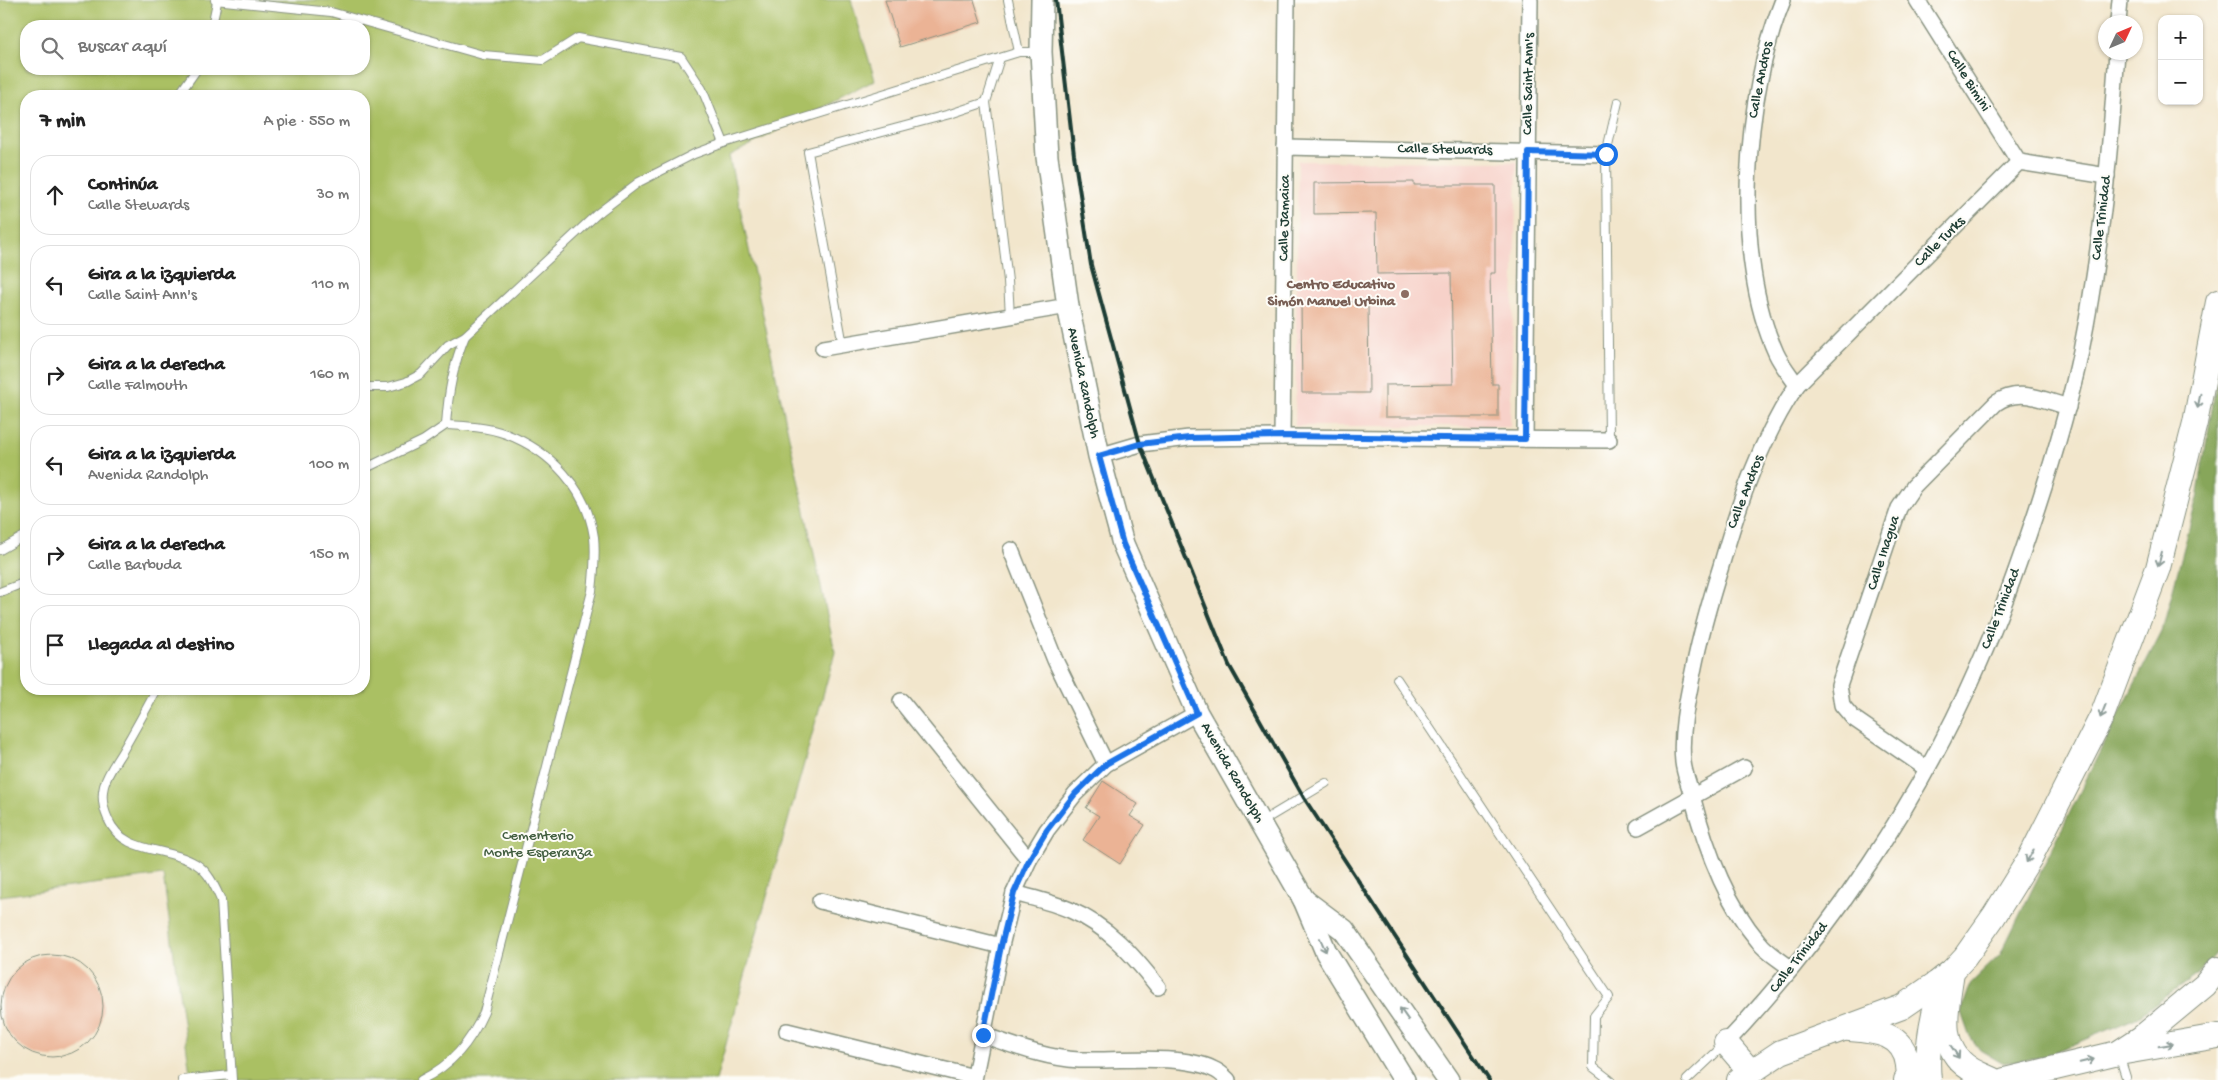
<!DOCTYPE html>
<html lang="es">
<head>
<meta charset="utf-8">
<style>
  body { margin:0; font-family:"Gochi Hand",sans-serif; background:#f2f2f2; color:#222 }
  .controls { position:absolute; right:15px; top:15px; display:grid; overflow:hidden; border-radius:10px; box-shadow:0 1px 4px #0004 }
  .controls button { width:45px; height:45px; display:grid; place-items:center; padding:0; border:0; border-bottom:1px solid #e0e0e0; background:#fff; color:#222; font:25px sans-serif }
  .compass { position:absolute; left:2098px; top:15px; width:45px; height:45px; border-radius:50%; background:#fff; box-shadow:0 1px 4px #0004; rotate:46deg }
  .stop { position:absolute; width:15px; height:15px; margin:-11px; border:4px solid #1a73e8; border-radius:50%; background:#fff }
  .stop.end { background:#1a73e8; border-color:#fff; box-shadow:0 1px 5px #0008 }
  .list { margin:0; padding:0; list-style:none }
  h2 { display:flex; justify-content:space-between; align-items:center; height:65px; margin:0; padding:0 20px; font-size:21px }
  h2 small { font-size:16px; font-weight:400; color:#767676 }
  .list li { display:grid; grid-template-columns:32px 1fr auto; gap:15px; align-items:center; box-sizing:border-box; height:80px; margin:0 10px 10px; padding:0 10px; border:1px solid #e0e0e0; border-radius:20px }
  .list b { display:block; font-size:19px; white-space:nowrap }
  .list p { margin:0; font-size:16px; white-space:nowrap; color:#767676 }
  .list em { font-size:16px; font-style:normal; color:#767676 }
  .icon { flex:none; width:28px; height:28px; fill:none; stroke:currentColor; stroke-width:2; stroke-linecap:round; stroke-linejoin:round }
  .map { position:relative; flex:none; width:2218px; height:1080px; overflow:hidden }
  .search { position:absolute; background:#fff; box-shadow:0 1px 4px #0004; left:20px; top:20px; width:350px; height:55px; display:flex; align-items:center; gap:12px; box-sizing:border-box; padding:0 18px; border-radius:20px; color:#767676; font-size:19px }
  .panel { position:absolute; background:#fff; box-shadow:0 1px 4px #0004; left:20px; top:90px; width:350px; height:605px; border-radius:20px }
  .map>svg:first-child { display:block }
  .built { fill:#f7d1c9 }
  .green { fill:#aac064; stroke:#647e4c; fill-rule:evenodd }
  .forest { fill:#87a65a; stroke:#537247 }
  .building { fill:#ebb395 }
  .lines { fill:none; stroke-linecap:round; stroke-linejoin:round }
  .service-casing { stroke:#889280; stroke-width:10 }
  .minor-casing { stroke:#889280; stroke-width:18 }
  .secondary-casing { stroke:#889280; stroke-width:24 }
  .primary-casing { stroke:#889280; stroke-width:26 }
  .service { stroke:#fff; stroke-width:8 }
  .minor { stroke:#fff; stroke-width:15 }
  .secondary { stroke:#fff; stroke-width:21 }
  .primary { stroke:#fff; stroke-width:24 }
  .rail { stroke:#1f3d34; stroke-width:4 }
  .oneway { stroke:#8f9e9a }
  .route { stroke:#1a73e8; stroke-width:6 }
  .education-dot { fill:#8d6e63; stroke:#fdfcf7; stroke-width:2 }
  .labels { text-anchor:middle; dominant-baseline:central; stroke-width:4; stroke-linejoin:round; paint-order:stroke }
  .street-label { font-size:15px; fill:#1f3d34; stroke:#fdfcf7 }
  .education-label { font-size:15px; font-weight:bold; fill:#785e54; stroke:#fdfcf7; text-anchor:end }
  .park-label { font-size:15px; fill:#425e40; stroke:#fdfcf7 }
</style>
</head>
<body>
<div class="map">
<svg width="2218" height="1080" viewBox="0 0 2218 1080">
  <rect width="100%" height="100%" fill="#fdfcf7"/>
  <filter id="ink" filterUnits="userSpaceOnUse"><feTurbulence type="fractalNoise" baseFrequency=".02" numOctaves="2"/><feDisplacementMap in="SourceGraphic" scale="10" xChannelSelector="R" yChannelSelector="G"/><feConvolveMatrix kernelMatrix="1 2 1 2 8 2 1 2 1" color-interpolation-filters="sRGB"/></filter>
  <filter id="wash" filterUnits="userSpaceOnUse"><feTurbulence type="fractalNoise" baseFrequency=".0096" numOctaves="4" result="noise"/><feDisplacementMap in="SourceGraphic" scale="20" xChannelSelector="R" yChannelSelector="G"/><feGaussianBlur stdDeviation="1.12" result="paint"/><feColorMatrix in="noise" values="0 0 0 0 0 0 0 0 0 0 0 0 0 0 0 0 0 1.4 0 .05"/><feComposite in="paint" operator="in"/></filter>
  <g filter="url(#wash)">
    <rect width="100%" height="100%" fill="#f2e6cc"/>
    <!-- built -->
    <path class="built" d="M1298,161L1517,162L1510,426H1295Z"/>
    <!-- green -->
    <path class="green" d="M0,0H851L875,80L729,156L835,652L716,1080H191L163,875L0,896ZM26,26H364V69H26ZM26,96H364V689H26Z"/>
    <!-- forest -->
    <path class="forest" d="M2218,373V950L2198,974L2136,1018L2043,1057L2002,1063L1980,1050L1969,1035L1961,1012L1971,983L2000,955L2105,741L2162,631L2197,498Z"/>
    <g id="blocks">
      <!-- building -->
      <g class="building">
        <path d="M885,0H974L981,22L900,47Z"/>
        <path d="M1414,182V185H1495V273H1490L1492,384H1498V417H1385V385L1453,384L1451,273L1377,274L1376,213L1314,214V183Z"/>
        <path d="M1301,302H1368L1369,393H1302Z"/>
        <path d="M1103,781L1138,804L1130,816L1145,825L1120,864L1083,840L1099,816L1086,808Z"/>
        <circle cx="52" cy="1006" r="51"/>
      </g>
    </g>
  </g>
  <g filter="url(#ink)">
    <use href="#blocks" fill-opacity="0" stroke="#889280" stroke-width="1"/>
    <g class="lines">
      <!-- service casing -->
      <g class="service-casing">
        <g id="service">
          <path d="M215,0L331,12L483,55L543,60L578,38L681,57L702,89L724,143"/>
          <path d="M1008,0L1019,52"/>
          <path d="M212,26L217,2"/>
          <path d="M1000,58L986,102L1008,281L1010,316"/>
          <path d="M178,96L197,69"/>
          <path d="M843,345L808,152L950,114L986,102"/>
          <path d="M364,387H388L406,382L421,374L448,345L465,336"/>
          <path d="M1609,440L1606,154L1618,102"/>
          <path d="M364,469L424,440L446,425C448,393 453,365 465,336L597,214L639,182L694,154L724,143L1019,52H1039"/>
          <path d="M0,550L26,535"/>
          <path d="M0,592L26,582"/>
          <path d="M1397,679L1609,997L1594,1016L1593,1067L1610,1080"/>
          <path d="M157,689C146,710 134,731 122,752C116,762 107,774 104,786C101,798 103,808 108,819C123,855 167,846 196,864C209,872 215,887 221,900L232,1080"/>
          <path d="M1261,822L1326,783"/>
          <path d="M2119,1055L2126,1077"/>
          <path d="M182,1080L231,1075"/>
          <path d="M421,1080C452,1065 470,1043 484,1012L592,591C594,573 596,555 594,537C587,489 551,451 506,434C487,427 466,426 446,425"/>
          <path d="M1687,1080L1724,1045"/>
        </g>
      </g>
      <!-- minor casing -->
      <g class="minor-casing">
        <g id="minor">
          <path d="M1783,0C1744,96 1732,258 1776,353C1781,364 1790,375 1797,385C1760,440 1739,503 1721,566C1710,601 1700,636 1693,672C1687,701 1680,733 1683,762C1684,772 1688,782 1691,792C1704,843 1724,901 1759,942C1767,953 1781,960 1791,969"/>
          <path d="M1917,0L2019,162"/>
          <path d="M2118,22L2120,0"/>
          <path d="M1285,147L1606,154"/>
          <path d="M823,348L1068,306"/>
          <path d="M1797,385L2019,162L2107,176"/>
          <path d="M1282,437L1287,0"/>
          <path d="M1525,439L1530,0"/>
          <path d="M1099,456L1140,444L1189,438L1282,437L1609,440"/>
          <path d="M1011,550L1055,660L1106,764"/>
          <path d="M901,701L1029,860"/>
          <path d="M1927,769L1853,718L1842,705L1839,685L1899,508L1914,486L1996,403C2020,387 2043,400 2068,407"/>
          <path d="M1638,827L1744,768"/>
          <path d="M1014,893C1032,898 1052,902 1070,910C1108,926 1133,955 1158,987"/>
          <path d="M820,901L1001,946"/>
          <path d="M787,1031L974,1077"/>
          <path d="M983,1035C1015,1046 1045,1058 1079,1060C1115,1061 1182,1054 1213,1069C1218,1071 1224,1076 1228,1080"/>
          <path d="M1726,1043C1831,932 1919,802 1980,662C2002,612 2020,561 2037,509C2054,457 2070,404 2081,351C2101,252 2110,153 2117,52"/>
          <path d="M974,1080L1001,946L1014,893L1029,860L1047,830L1075,794L1106,764L1197,713"/>
        </g>
      </g>
      <!-- secondary casing -->
      <g class="secondary-casing">
        <g id="secondary">
          <path d="M1042,0L1041,52L1047,157L1068,306L1099,456L1123,544L1197,713L1304,900L1326,952L1404,1080"/>
          <path d="M1304,900L1344,930L1448,1080"/>
        </g>
      </g>
      <!-- primary casing -->
      <g class="primary-casing">
        <g id="primary">
          <path d="M1952,971C1948,1003 1935,1046 1969,1068C1976,1073 1985,1076 1993,1080"/>
          <path d="M1849,1029C1875,1031 1904,1033 1908,1065C1908,1071 1910,1075 1906,1080"/>
          <path d="M1726,1043L1750,1071"/>
          <path d="M2125,1052L2218,1036"/>
          <path d="M1739,1080L1781,1052L1902,1007L1937,983L1952,971L1965,957L1994,916L2030,858L2102,716L2158,568L2195,423L2218,302"/>
          <path d="M1929,1080C1926,1053 1930,1028 1937,1001"/>
          <path d="M2005,1080L2118,1053L2141,1038L2205,985L2218,969"/>
        </g>
      </g>
      <!-- service -->
      <use href="#service" class="service"/>
      <!-- minor -->
      <use href="#minor" class="minor"/>
      <!-- secondary -->
      <use href="#secondary" class="secondary"/>
      <!-- primary -->
      <use href="#primary" class="primary"/>
      <!-- rail -->
      <path class="rail" d="M1056,0L1074,155L1091,265L1140,444L1229,665L1304,798L1489,1080"/>
    </g>
    <!-- one-way arrows -->
    <defs><path id="oneway-shaft" d="M-6 0H5M1.5-3L5.5 0L1.5 3" fill="none" stroke-width="1.6" stroke-linecap="round" stroke-linejoin="round" transform="scale(1.25)"/></defs>
    <g class="oneway">
      <use href="#oneway-shaft" transform="translate(2199 401) rotate(101)"/>
      <use href="#oneway-shaft" transform="translate(2160 559) rotate(105)"/>
      <use href="#oneway-shaft" transform="translate(2103 711) rotate(112)"/>
      <use href="#oneway-shaft" transform="translate(2030 856) rotate(119)"/>
      <use href="#oneway-shaft" transform="translate(1323 945) rotate(66)"/>
      <use href="#oneway-shaft" transform="translate(1404 1014) rotate(-125)"/>
      <use href="#oneway-shaft" transform="translate(2166 1045) rotate(-9)"/>
      <use href="#oneway-shaft" transform="translate(1955 1052) rotate(56)"/>
      <use href="#oneway-shaft" transform="translate(2087 1061) rotate(-13)"/>
    </g>
  </g>
  <g class="lines" filter="url(#ink)">
    <!-- route -->
    <path class="route" d="M983,1035L1001,946L1014,893L1029,860L1047,830L1075,794L1106,764L1197,713L1123,544L1099,456L1140,444L1189,438L1282,436L1525,439L1528,152L1606,154"/>
  </g>
  <!-- markers -->
  <circle class="education-dot" cx="1405" cy="294" r="5"/>
  <g class="labels">
    <!-- street labels -->
    <g class="street-label">
      <text transform="translate(1761 80) rotate(-79)">Calle Andros</text>
      <text transform="translate(1968 81) rotate(58)">Calle Bimini</text>
      <text transform="translate(1529 84) rotate(-89)">Calle Saint Ann's</text>
      <text transform="translate(1445 150) rotate(1)">Calle Stewards</text>
      <text transform="translate(1285 218) rotate(-89)">Calle Jamaica</text>
      <text transform="translate(2102 218) rotate(-83)">Calle Trinidad</text>
      <text transform="translate(1940 242) rotate(-45)">Calle Turks</text>
      <text transform="translate(1083 383) rotate(78)">Avenida Randolph</text>
      <text transform="translate(1746 492) rotate(-69)">Calle Andros</text>
      <text transform="translate(1884 553) rotate(-72)">Calle Inagua</text>
      <text transform="translate(2001 609) rotate(-69)">Calle Trinidad</text>
      <text transform="translate(1232 773) rotate(60)">Avenida Randolph</text>
      <text transform="translate(1799 958) rotate(-52)">Calle Trinidad</text>
    </g>
    <!-- education labels -->
    <g class="education-label">
      <text x="1395" y="285">Centro Educativo<tspan x="1395" dy="17">Simón Manuel Urbina</tspan></text>
    </g>
    <!-- park labels -->
    <g class="park-label">
      <text x="538" y="836">Cementerio<tspan x="538" dy="17">Monte Esperanza</tspan></text>
    </g>
  </g>
</svg>
<div class="controls">
<button>+</button>
<button>−</button>
</div>
<svg class="compass" viewBox="-18 -18 36 36"><path d="M0-13l5 13h-10z" fill="#e53935"/><path d="M0 13l5-13h-10z" fill="#767676"/></svg>
<div class="stop" style="left:1606px;top:154px"></div>
<div class="stop end" style="left:983px;top:1035px"></div>
<div class="search"><svg class="icon" aria-label="search" viewBox="0 0 24 24"><circle cx="10" cy="10" r="6"/><path d="M15 15l6 6"/></svg>Buscar aquí</div>
<section class="panel">
<h2>7 min<small>A pie · 550 m</small></h2>
<ul class="list">
<li><svg class="icon" aria-label="ahead" viewBox="0 0 24 24"><path d="M12 20V5M6 11l6-6 6 6"/></svg><div><b>Continúa</b><p>Calle Stewards</p></div><em>30 m</em></li>
<li><svg class="icon" aria-label="left" viewBox="0 0 24 24"><path d="M17 20v-9H6M10 6l-5 5 5 5"/></svg><div><b>Gira a la izquierda</b><p>Calle Saint Ann's</p></div><em>110 m</em></li>
<li><svg class="icon" aria-label="right" viewBox="0 0 24 24"><path d="M7 20v-9h11M14 6l5 5-5 5"/></svg><div><b>Gira a la derecha</b><p>Calle Falmouth</p></div><em>160 m</em></li>
<li><svg class="icon" aria-label="left" viewBox="0 0 24 24"><path d="M17 20v-9H6M10 6l-5 5 5 5"/></svg><div><b>Gira a la izquierda</b><p>Avenida Randolph</p></div><em>100 m</em></li>
<li><svg class="icon" aria-label="right" viewBox="0 0 24 24"><path d="M7 20v-9h11M14 6l5 5-5 5"/></svg><div><b>Gira a la derecha</b><p>Calle Barbuda</p></div><em>150 m</em></li>
<li><svg class="icon" aria-label="arrive" viewBox="0 0 24 24"><path d="M6 21V4h12l-3 4 3 4H6"/></svg><div><b>Llegada al destino</b></div></li>
</ul>
</section>
</div>
</body>
</html>
